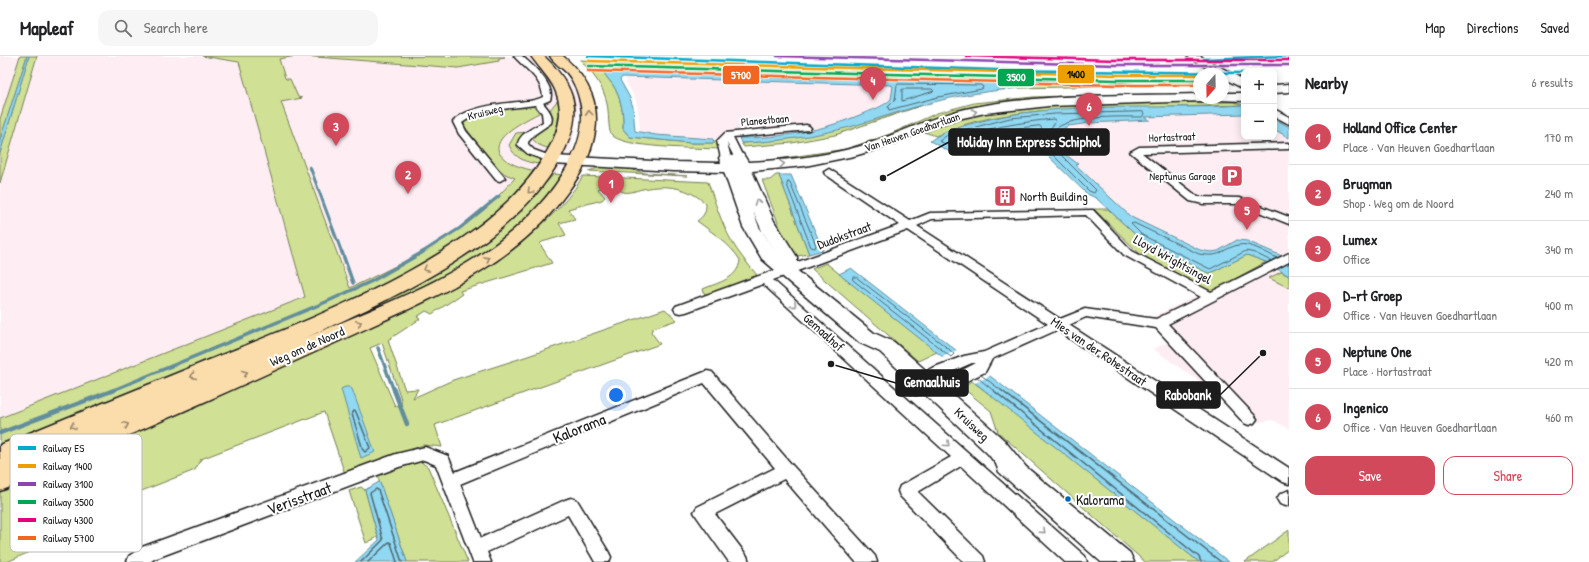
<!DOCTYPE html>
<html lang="en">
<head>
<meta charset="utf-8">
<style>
  body { margin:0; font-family:"Patrick Hand",sans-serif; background:#f6f6f6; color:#202124 }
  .controls { position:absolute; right:12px; top:12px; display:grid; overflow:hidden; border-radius:8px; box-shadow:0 2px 10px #0003 }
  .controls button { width:36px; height:36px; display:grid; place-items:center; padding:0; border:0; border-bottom:1px solid #e0e0e0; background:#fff; color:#202124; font:20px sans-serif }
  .compass { position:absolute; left:1193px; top:12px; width:36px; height:36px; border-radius:50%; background:#fff; box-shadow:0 2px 10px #0003; rotate:200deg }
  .you { position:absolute; left:616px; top:339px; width:14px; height:14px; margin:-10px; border:3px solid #fff; border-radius:50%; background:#1a73e8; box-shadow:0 0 0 6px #1a73e833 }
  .badge { display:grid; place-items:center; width:26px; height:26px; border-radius:50%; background:#d1495b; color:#fff; font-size:13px; font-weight:700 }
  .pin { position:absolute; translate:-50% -33px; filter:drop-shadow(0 1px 2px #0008) }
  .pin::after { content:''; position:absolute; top:21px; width:14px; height:12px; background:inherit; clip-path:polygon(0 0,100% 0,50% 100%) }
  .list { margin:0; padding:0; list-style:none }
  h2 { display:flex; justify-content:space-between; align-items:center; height:52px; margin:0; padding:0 16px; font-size:17px }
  h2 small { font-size:13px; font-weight:400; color:#757577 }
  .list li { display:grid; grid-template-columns:26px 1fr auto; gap:12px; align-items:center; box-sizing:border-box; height:56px; padding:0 16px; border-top:1px solid #e0e0e0 }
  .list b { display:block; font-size:15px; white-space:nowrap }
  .list p { margin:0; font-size:13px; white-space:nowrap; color:#757577 }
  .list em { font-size:13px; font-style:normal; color:#757577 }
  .actions { display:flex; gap:8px; padding:12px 16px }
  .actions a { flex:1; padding:9px 0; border:1px solid #d1495b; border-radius:12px; text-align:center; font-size:14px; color:#d1495b }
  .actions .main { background:#d1495b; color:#fff }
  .icon { flex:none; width:22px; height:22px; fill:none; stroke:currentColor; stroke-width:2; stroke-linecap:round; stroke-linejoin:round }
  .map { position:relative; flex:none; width:1289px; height:506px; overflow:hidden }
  header { display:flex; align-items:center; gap:24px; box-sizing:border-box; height:56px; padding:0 20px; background:#fff; border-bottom:1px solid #e0e0e0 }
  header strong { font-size:19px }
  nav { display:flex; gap:22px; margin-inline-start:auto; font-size:14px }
  .search { width:280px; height:36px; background:#f6f6f6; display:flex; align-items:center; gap:10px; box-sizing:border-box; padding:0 14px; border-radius:12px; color:#757577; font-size:15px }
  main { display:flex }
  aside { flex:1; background:#fff }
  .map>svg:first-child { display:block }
  .built { fill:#feeef4 }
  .green { fill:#d0e094; stroke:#767e58; fill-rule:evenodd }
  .water { fill:#91d8f2; stroke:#628d9c }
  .pier { fill:#fff }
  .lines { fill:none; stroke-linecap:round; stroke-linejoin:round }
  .shore-far1 { stroke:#4b6772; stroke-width:1 }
  .shore { stroke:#4b6772; stroke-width:1.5 }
  .stream-far2 { stroke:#628d9c; stroke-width:3 }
  .stream-far1 { stroke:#628d9c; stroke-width:3.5 }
  .stream { stroke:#628d9c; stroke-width:4.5 }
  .street-casing { stroke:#1c1c1c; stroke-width:3 }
  .secondary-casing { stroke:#1c1c1c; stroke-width:3 }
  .highway-casing { stroke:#1c1c1c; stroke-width:3 }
  .street { fill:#fff; fill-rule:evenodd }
  .secondary { fill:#fff; fill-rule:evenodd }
  .highway { fill:#fbddab; fill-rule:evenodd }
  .rail-1-casing { stroke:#fff; stroke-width:4.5 }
  .rail-2-casing { stroke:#fff; stroke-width:4.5 }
  .rail-3-casing { stroke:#fff; stroke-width:4.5 }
  .rail-4-casing { stroke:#fff; stroke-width:4.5 }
  .rail-5-casing { stroke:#fff; stroke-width:4.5 }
  .rail-6-casing { stroke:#fff; stroke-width:4.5 }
  .rail-1 { stroke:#00a9ce; stroke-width:2.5 }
  .rail-2 { stroke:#ec9f01; stroke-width:2.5 }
  .rail-3 { stroke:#8e44ad; stroke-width:2.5 }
  .rail-4 { stroke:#00a651; stroke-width:2.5 }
  .rail-5 { stroke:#e5007d; stroke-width:2.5 }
  .rail-6 { stroke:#f26522; stroke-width:2.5 }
  .oneway { stroke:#999 }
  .oneway2 { stroke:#97866b }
  .bus-dot { fill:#0065bd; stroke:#fff; stroke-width:1.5 }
  .labels { text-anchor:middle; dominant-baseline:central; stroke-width:4; stroke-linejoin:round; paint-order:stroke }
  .far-street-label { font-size:11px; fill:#1c1c1c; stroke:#fff }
  .far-poi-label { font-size:11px; fill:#1c1c1c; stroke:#fff; text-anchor:end }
  .poi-label { font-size:13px; fill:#1c1c1c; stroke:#fff; text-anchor:start }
  .street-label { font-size:13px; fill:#1c1c1c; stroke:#fff }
  .near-bus-label { font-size:14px; fill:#1c1c1c; stroke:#fff; text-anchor:start }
  .near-street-label { font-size:16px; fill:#1c1c1c; stroke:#fff }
  .key { fill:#fff; stroke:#bbb; stroke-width:1 }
  .key-label { font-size:11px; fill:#1c1c1c }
  .leader { fill:none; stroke:#1c1c1c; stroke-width:1.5 }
  .callout-dot { fill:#1c1c1c; stroke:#fff; stroke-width:1.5 }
  .callout { fill:#1c1c1c; stroke:#1c1c1c; stroke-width:1.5 }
  .callout-label { font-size:14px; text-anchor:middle; font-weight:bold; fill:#fff }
  .line-badge { stroke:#fff; stroke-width:1.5 }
  .badge-label { font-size:11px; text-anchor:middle; font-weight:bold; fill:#fff }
  .pale-badge-label { font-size:11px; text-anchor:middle; font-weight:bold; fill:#111 }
</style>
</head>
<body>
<header>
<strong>Mapleaf</strong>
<div class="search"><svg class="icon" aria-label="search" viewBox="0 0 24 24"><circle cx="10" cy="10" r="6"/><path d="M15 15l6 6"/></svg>Search here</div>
<nav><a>Map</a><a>Directions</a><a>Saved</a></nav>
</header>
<main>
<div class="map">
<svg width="1289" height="506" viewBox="0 0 1289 506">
  <rect width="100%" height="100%" fill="#fff"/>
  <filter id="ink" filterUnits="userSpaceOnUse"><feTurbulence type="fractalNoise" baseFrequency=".025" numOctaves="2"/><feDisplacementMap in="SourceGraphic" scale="8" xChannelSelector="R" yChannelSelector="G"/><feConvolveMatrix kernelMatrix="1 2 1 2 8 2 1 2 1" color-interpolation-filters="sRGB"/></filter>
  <g filter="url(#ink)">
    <!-- built -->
    <g class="built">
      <path d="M0,0H20L0,63Z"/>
      <path d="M37,0H202L239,6L305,241L0,362V127Z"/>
      <path d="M245,0H541L570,25L580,46L570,101L531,153L336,271Z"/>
      <path d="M627,22L895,29L897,44L840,70L791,79L719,83L662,79L640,76L638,52L635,42L625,24Z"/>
      <path d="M1244,53V81H1274V58L1289,60V373L1273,364L1246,368L1213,335L1153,293L1170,285L1153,272L1148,263L1196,240L1125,202L1086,160L1115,158L1044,91L1053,60Z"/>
    </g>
    <!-- green -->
    <g class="green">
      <path d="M20,0H27L0,84V63Z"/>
      <path d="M29,0H37L0,127V97Z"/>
      <path d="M202,0H296L279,3L285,22L286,23H290L298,41L302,42L281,46L350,232C394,211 444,188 480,157C493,146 504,134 515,122L505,118L495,110L465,71L464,67C470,57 520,47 532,50C536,51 537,54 539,57C520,67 473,90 515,109C522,112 531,114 539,116L499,160L393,228L0,397V362L305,241L239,6Z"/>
      <path d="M303,0L505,1L499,2V5L458,12Z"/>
      <path d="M580,4L863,13L869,16L881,18L1060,22L1155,29L1019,32V28L1064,27L1063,25L809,23L604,16C606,21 610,25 613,29C621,42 624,58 623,73L630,81L691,87H713V85H717L720,93C701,92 621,93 611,78C608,73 609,55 607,48C604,30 592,17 580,4Z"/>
      <path d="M1150,23H1199V27L1166,28L1162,26Z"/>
      <path d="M1128,38L1097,43L996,49L844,95L772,107L770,104L846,93L890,78L937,57L974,47L1033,41Z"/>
      <path d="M557,45H561L562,54L554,93C546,92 537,90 533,83L534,79L551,67L553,60L549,55Z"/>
      <path d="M1234,46L1244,49L1039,55C1004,59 967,64 936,80L921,75L953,63L974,58L1022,51L1098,47Z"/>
      <path d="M923,49L835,79L792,87L744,91L741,87C804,85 863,66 923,49Z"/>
      <path d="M527,76L519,83L516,88L519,94L544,102L540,108C526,107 514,102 509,89L516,77Z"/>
      <path d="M605,110L620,111L645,117L688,120L588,115Z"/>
      <path d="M554,118L564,119C554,132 545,145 534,157C496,195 446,221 399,245L95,372L504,169L534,140Z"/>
      <path d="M776,119H779L809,198L791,201L762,124H770Z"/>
      <path d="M583,120L708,126C715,146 721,166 731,184C738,197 748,208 757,219L707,239L704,237L703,233C719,226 738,223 740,204C730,188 713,177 697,165C704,160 706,156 706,148C689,131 666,128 643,133C636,134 628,139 621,135C619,134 617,131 615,129L598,133L605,141L602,144L568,153L575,163L559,167L566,179L542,186L540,188L552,207L460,235L462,238L432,258L426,255L417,261L420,263L388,284L405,334L418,333L413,342L453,324L525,301L665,253L677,264L653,272L651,276L660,288L435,369L442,391L423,389L345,418L324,356L201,403L195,414L111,447L102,464L7,506H0V431L503,199C534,176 563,154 583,120ZM382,287L402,346L395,350L370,292Z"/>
      <path d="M1094,153H1108L1140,183L1210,217L1247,199L1266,206L1213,235L1206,233L1141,199Z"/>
      <path d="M826,207L937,296L918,305L812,213Z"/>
      <path d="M1281,216L1289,220V232L1269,222Z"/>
      <path d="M972,325L1005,350L1199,506H1145L998,376L991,355L964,333L967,328Z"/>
      <path d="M420,405L428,411L468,506H407L377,419L407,407Z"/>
      <path d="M361,431L365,434L378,481L366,487L349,435Z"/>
      <path d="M1289,474V493L1272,506H1245Z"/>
    </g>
    <!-- water -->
    <g class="water">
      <path d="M27,0H29L0,97V84Z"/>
      <path d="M604,16L809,23L1063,25L1065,28H1019V32C992,35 965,38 938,45C908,52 879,63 850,71C814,80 778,86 741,87L739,82C782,82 822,75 862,58C872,54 883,51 891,43L893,30L890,29L622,21L620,24L630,42L633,51L635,75L656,79L713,83L714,87H691L630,81L623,73C624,58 621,42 613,29C610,25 605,20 604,16Z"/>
      <path d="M1244,49V58L1144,61L1150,64L1090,67L1068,70L1058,76L1053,83L1057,92L1078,108L1076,109L1131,161L1200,194L1211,196L1218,195L1237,184L1247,185L1289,203V220L1266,206L1247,199L1210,217L1206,216L1140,183L1096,142L1087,138L1048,100L1037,97L958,98L950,96L930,85C943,75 959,71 974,67C1061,43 1155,55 1244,49Z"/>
      <path d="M1274,62L1289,71V82L1274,73Z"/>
      <path d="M779,119H791L823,194L809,198Z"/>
      <path d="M851,212L989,320H990L1229,506H1199L839,218Z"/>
      <path d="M345,331H349L352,333L375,396L361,402L341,333Z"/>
      <path d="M379,426L380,427L407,506H355L379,484L365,434Z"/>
    </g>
    <!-- pier -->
    <path class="pier" d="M957,294L969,303L990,320L975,327L942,301Z"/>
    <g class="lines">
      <!-- shore-far1 -->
      <g class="shore-far1">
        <path d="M899,28L981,29L983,31L982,33L938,41L889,54L888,51L895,44L897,29Z"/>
        <path d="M904,33H932L934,35L902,45V34Z"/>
        <path d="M1143,56L1144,58L1142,61C1125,61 1037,57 1052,90L1096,134L1094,137L1089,135L1051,97L1037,93L958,94L939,85L949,78L1010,62L1055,58Z"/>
        <path d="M1054,63L1056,66L1048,75L1043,88L959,89L950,85L951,83C985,73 1019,66 1054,63Z"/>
        <path d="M1040,70L1042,73L1037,82L987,81L988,78L1011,73Z"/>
        <path d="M788,126L790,127L816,189L815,192L811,191L787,129Z"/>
        <path d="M1271,205L1255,197L1246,195L1210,213L1142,179L1131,168L1134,167L1199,198C1223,202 1219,194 1238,189C1250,186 1266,197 1277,202"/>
        <path d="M853,221H856L950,294L954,298L951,301L853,224Z"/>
        <path d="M981,319L1002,335"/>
        <path d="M977,321L994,335"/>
      </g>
      <!-- shore -->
      <g class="shore">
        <path d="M993,334L1199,501L1201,506"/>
        <path d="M1001,334L1221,506"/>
        <path d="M354,355L356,356L370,392L365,396L363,394L352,358Z"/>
        <path d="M361,506L383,484L370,437L376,433L378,434L402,506"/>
        <path d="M368,506L389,486L391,487L397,506"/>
      </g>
      <!-- stream-far2 -->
      <g class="stream-far2">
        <path d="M310,111L342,197"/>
        <path d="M421,197L460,172L499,140"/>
      </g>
      <!-- stream-far1 -->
      <g class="stream-far1">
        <path d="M342,196L353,227"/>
        <path d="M378,292L394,335"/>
        <path d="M111,335L326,246L372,225L423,196"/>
      </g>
      <!-- stream -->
      <g class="stream">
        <path d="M394,334L407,368"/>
        <path d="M0,377L114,334"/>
      </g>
      <!-- street casing -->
      <g class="street-casing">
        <g id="street">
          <path d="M514,0H522C532,9 556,29 550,44L543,47C548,53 554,59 551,67L535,78L528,86V88L534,94L556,102L558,104L553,107L528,98L518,89C518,78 535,71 543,66L542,57L535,49C511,53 482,52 462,67L466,75L505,122L500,125L496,124L459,78L453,66C465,51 500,48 518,46C527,45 535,45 543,41C542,22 525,13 514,0Z"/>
          <path d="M1274,53L1289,61V68L1274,60Z"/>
          <path d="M806,69L809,70L811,72L809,74L733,81L743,101L738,104L735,103L727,87L731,102L726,105L721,102L717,85L725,77Z"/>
          <path d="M1289,87V93L1142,97L1198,141L1240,142L1289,161V168L1239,148H1203L1190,145L1130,96L1139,91Z"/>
          <path d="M829,113L910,165L930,157L1093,154L1132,195L1211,236L1289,197V206L1168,268L1254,359L1257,363L1254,367L1249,369L1244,367L1156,272L1086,261L1069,269L1289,412V428L1283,426L1057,274L992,303L985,316L940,338C934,340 928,340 922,337L916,339L911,338L909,334L918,319L932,312L964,300L984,296L1048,268L908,174L773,224L1085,500L1087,506H1065L961,410L918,436L983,500L985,506H964L900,440L898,435L900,430L951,401L763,228L686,256L681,257L676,256L674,253L676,250L900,169L825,118L824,116ZM1086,159L1124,199L1201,241L1156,263L1085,253L1060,263L917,170L932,163ZM972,307H976L933,329H927L942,320Z"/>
          <path d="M707,315L712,316L792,409L875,500L877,506H856L784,423L715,458L747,500L749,506H729L697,461L694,456L697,451L775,412L704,327L460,428L481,482L565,444L571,442L577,444L608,495L611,501L609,506H595L568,459L487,496L491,506H473L436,409L424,404L399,411L154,503L150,506H127L129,500L142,491L396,398L425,391L448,400L455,416Z"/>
          <path d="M1289,434V449L1286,450L1280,448L1277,443L1280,438Z"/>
        </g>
      </g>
      <!-- secondary casing -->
      <g class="secondary-casing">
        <g id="secondary">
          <path d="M1187,0H1200L1244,24V33L1223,22V18H1216Z"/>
          <path d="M1289,28V36L1274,37V29Z"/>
          <path d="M1223,37H1244V45L1219,44L1218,42H1223Z"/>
          <path d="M1199,38V42H1205L1203,45L1049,50L985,57L949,65L882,92L854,100L805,110L752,115L774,165L797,201V208L794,212L874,277L894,286L1004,384L1026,411L1130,497L1134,506H1101L999,416L996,408L988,398L880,296L860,287L762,203L743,171L724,116L673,115L553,108L548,107L546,104L548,101L553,100L673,106L721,107L719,102L721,99L726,98L732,100L738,97L743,98L748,106C789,104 833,100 873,86C905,75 936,59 970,52C1044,37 1123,40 1199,38ZM753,155L763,177L777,197L759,171Z"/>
        </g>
      </g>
      <!-- highway casing -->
      <g class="highway-casing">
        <path id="highway" d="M531,0H544C579,34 583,60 560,103C512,191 390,243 303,283C397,242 513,205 567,111C577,93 585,70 581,50C579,39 574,25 567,17C561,11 554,7 550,0H563C591,25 603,52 592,89C587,109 576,125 563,142C513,209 435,241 361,275C317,295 273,315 229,335C180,357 131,378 81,400C55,412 28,425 0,435V389C64,363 128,337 192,311C299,267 486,202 545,99C553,86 559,73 560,58C560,30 545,20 531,0Z"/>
      </g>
      <!-- street -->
      <use href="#street" class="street"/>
      <!-- secondary -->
      <use href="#secondary" class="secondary"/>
      <!-- highway -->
      <use href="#highway" class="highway"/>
      <!-- rail-1 casing -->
      <g class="rail-1-casing">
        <g id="rail-1">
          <path d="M588,0L998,14L1244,17"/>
          <path d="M1204,3L1285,0"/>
        </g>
      </g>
      <!-- rail-2 casing -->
      <g class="rail-2-casing">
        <path id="rail-2" d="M588,5L1117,19H1199"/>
      </g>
      <!-- rail-3 casing -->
      <g class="rail-3-casing">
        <path id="rail-3" d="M777,0L1117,9H1289"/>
      </g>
      <!-- rail-4 casing -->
      <g class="rail-4-casing">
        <path id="rail-4" d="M588,10L1117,24H1199"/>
      </g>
      <!-- rail-5 casing -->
      <g class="rail-5-casing">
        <path id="rail-5" d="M966,0L1117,4H1289"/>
      </g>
      <!-- rail-6 casing -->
      <g class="rail-6-casing">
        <path id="rail-6" d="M588,15L1117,29H1199"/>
      </g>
      <!-- rail-1 -->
      <use href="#rail-1" class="rail-1"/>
      <!-- rail-2 -->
      <use href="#rail-2" class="rail-2"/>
      <!-- rail-3 -->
      <use href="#rail-3" class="rail-3"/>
      <!-- rail-4 -->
      <use href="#rail-4" class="rail-4"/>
      <!-- rail-5 -->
      <use href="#rail-5" class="rail-5"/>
      <!-- rail-6 -->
      <use href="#rail-6" class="rail-6"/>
    </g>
    <!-- one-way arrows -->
    <defs><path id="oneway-chevron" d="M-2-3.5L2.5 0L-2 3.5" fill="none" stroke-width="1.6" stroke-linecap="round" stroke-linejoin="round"/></defs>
    <g class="oneway">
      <use href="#oneway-chevron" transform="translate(974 56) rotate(-12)"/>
      <use href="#oneway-chevron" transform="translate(782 108) rotate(-5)"/>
      <use href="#oneway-chevron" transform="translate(757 146) rotate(-111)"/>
      <use href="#oneway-chevron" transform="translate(794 249) rotate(42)"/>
      <use href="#oneway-chevron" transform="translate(947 388) rotate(43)"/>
      <use href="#oneway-chevron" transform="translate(1043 475) rotate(42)"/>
    </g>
    <g class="oneway2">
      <use href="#oneway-chevron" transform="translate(589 57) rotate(-94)"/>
      <use href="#oneway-chevron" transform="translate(530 135) rotate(135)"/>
      <use href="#oneway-chevron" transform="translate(487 203) rotate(-32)"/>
      <use href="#oneway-chevron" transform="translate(426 213) rotate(151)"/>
      <use href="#oneway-chevron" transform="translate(359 267) rotate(-25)"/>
      <use href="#oneway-chevron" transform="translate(245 317) rotate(-23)"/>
      <use href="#oneway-chevron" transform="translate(193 320) rotate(157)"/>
      <use href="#oneway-chevron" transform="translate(126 369) rotate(-23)"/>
      <use href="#oneway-chevron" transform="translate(73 370) rotate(157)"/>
    </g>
  </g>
  <!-- icons -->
  <defs>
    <g id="parking-square" transform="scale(1.15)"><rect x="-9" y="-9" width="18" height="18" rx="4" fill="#d1495b" stroke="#fff"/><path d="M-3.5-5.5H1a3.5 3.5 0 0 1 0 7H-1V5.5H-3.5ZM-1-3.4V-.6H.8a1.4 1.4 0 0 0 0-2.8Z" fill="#fff"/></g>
    <g id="building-square" transform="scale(1.15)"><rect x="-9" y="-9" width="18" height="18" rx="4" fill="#d1495b" stroke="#fff"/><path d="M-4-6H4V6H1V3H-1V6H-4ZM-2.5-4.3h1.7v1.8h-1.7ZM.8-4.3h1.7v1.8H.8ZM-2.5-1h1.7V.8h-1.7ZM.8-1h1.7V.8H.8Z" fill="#fff"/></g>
  </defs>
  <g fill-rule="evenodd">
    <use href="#parking-square" x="1232" y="120"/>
    <use href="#building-square" x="1005" y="140"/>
  </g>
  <!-- markers -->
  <circle class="bus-dot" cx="1068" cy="443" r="3.5"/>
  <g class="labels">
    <!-- far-street labels -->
    <g class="far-street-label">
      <text transform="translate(485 56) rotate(-14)">Kruisweg</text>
      <text transform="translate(765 64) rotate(-5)">Planeetbaan</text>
      <text transform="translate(912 76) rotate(-19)">Van Heuven Goedhartlaan</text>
      <text transform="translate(1172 81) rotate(-2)">Hortastraat</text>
    </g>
    <!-- far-poi labels -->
    <g class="far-poi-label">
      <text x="1216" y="120">Neptunus Garage</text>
    </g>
    <!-- poi labels -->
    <g class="poi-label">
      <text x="1020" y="140">North Building</text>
    </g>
    <!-- street labels -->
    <g class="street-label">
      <text transform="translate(844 179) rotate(-20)">Dudokstraat</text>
      <text transform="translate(1173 203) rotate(29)">Lloyd Wrightsingel</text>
      <text transform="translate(824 276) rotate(42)">Gemaalhof</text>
      <text transform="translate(307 290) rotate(-24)">Weg om de Noord</text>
      <text transform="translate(1099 295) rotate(34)">Mies van der Rohestraat</text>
      <text transform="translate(972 368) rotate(43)">Kruisweg</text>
    </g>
    <!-- near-bus labels -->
    <g class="near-bus-label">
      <text x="1076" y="443">Kalorama</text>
    </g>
    <!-- near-street labels -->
    <g class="near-street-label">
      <text transform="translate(579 372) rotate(-22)">Kalorama</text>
      <text transform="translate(299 442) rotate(-20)">Verisstraat</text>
    </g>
  </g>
  <!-- legend -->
  <rect x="10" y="378" width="132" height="118" rx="6" class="key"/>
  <rect x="18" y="390" width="18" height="4" fill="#00a9ce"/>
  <rect x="18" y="408" width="18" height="4" fill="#ec9f01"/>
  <rect x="18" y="426" width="18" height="4" fill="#8e44ad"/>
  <rect x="18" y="444" width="18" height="4" fill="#00a651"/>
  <rect x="18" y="462" width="18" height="4" fill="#e5007d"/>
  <rect x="18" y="480" width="18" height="4" fill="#f26522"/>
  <g class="key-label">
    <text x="43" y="396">Railway ES</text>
    <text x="43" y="414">Railway 1400</text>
    <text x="43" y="432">Railway 3100</text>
    <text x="43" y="450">Railway 3500</text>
    <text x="43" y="468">Railway 4300</text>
    <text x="43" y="486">Railway 5700</text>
  </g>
  <!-- callouts -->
  <path class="leader" d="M883 122L949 86M831 308L896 327M1263 297L1220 339"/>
  <g class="callout-dot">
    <circle cx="883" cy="122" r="4"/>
    <circle cx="831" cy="308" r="4"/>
    <circle cx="1263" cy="297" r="4"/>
  </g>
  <g class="callout">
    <rect x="949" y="73" width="160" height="26" rx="4"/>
    <rect x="896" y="314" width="72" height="26" rx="4"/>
    <rect x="1157" y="326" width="63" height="26" rx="4"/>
  </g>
  <g class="callout-label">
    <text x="1029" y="91">Holiday Inn Express Schiphol</text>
    <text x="932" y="331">Gemaalhuis</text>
    <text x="1188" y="344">Rabobank</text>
  </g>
  <g class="line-badge">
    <rect x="1057" y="8" width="38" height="20" rx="4" fill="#ec9f01"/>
    <rect x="722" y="9" width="38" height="20" rx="4" fill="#f26522"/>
    <rect x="997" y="12" width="38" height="19" rx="4" fill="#00a651"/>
  </g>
  <g class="badge-label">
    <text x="741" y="23">5700</text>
    <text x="1016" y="25">3500</text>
  </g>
  <g class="pale-badge-label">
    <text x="1076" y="22">1400</text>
  </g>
</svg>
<div class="controls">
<button>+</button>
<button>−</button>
</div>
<svg class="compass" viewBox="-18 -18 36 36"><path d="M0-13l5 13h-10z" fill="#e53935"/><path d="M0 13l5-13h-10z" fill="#757577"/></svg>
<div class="you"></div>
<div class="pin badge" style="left:611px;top:147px">1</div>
<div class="pin badge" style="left:408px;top:138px">2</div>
<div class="pin badge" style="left:336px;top:90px">3</div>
<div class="pin badge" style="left:873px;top:44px">4</div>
<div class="pin badge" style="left:1247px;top:174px">5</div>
<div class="pin badge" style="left:1089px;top:70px">6</div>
</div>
<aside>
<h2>Nearby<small>6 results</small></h2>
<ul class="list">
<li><span class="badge">1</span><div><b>Holland Office Center</b><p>Place · Van Heuven Goedhartlaan</p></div><em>170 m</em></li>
<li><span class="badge">2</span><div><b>Brugman</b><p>Shop · Weg om de Noord</p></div><em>240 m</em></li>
<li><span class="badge">3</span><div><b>Lumex</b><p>Office</p></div><em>340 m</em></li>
<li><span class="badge">4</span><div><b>D-rt Groep</b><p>Office · Van Heuven Goedhartlaan</p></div><em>400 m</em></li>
<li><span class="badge">5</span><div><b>Neptune One</b><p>Place · Hortastraat</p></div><em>420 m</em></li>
<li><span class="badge">6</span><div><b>Ingenico</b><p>Office · Van Heuven Goedhartlaan</p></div><em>460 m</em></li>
</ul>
<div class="actions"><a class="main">Save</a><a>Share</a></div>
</aside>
</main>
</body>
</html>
